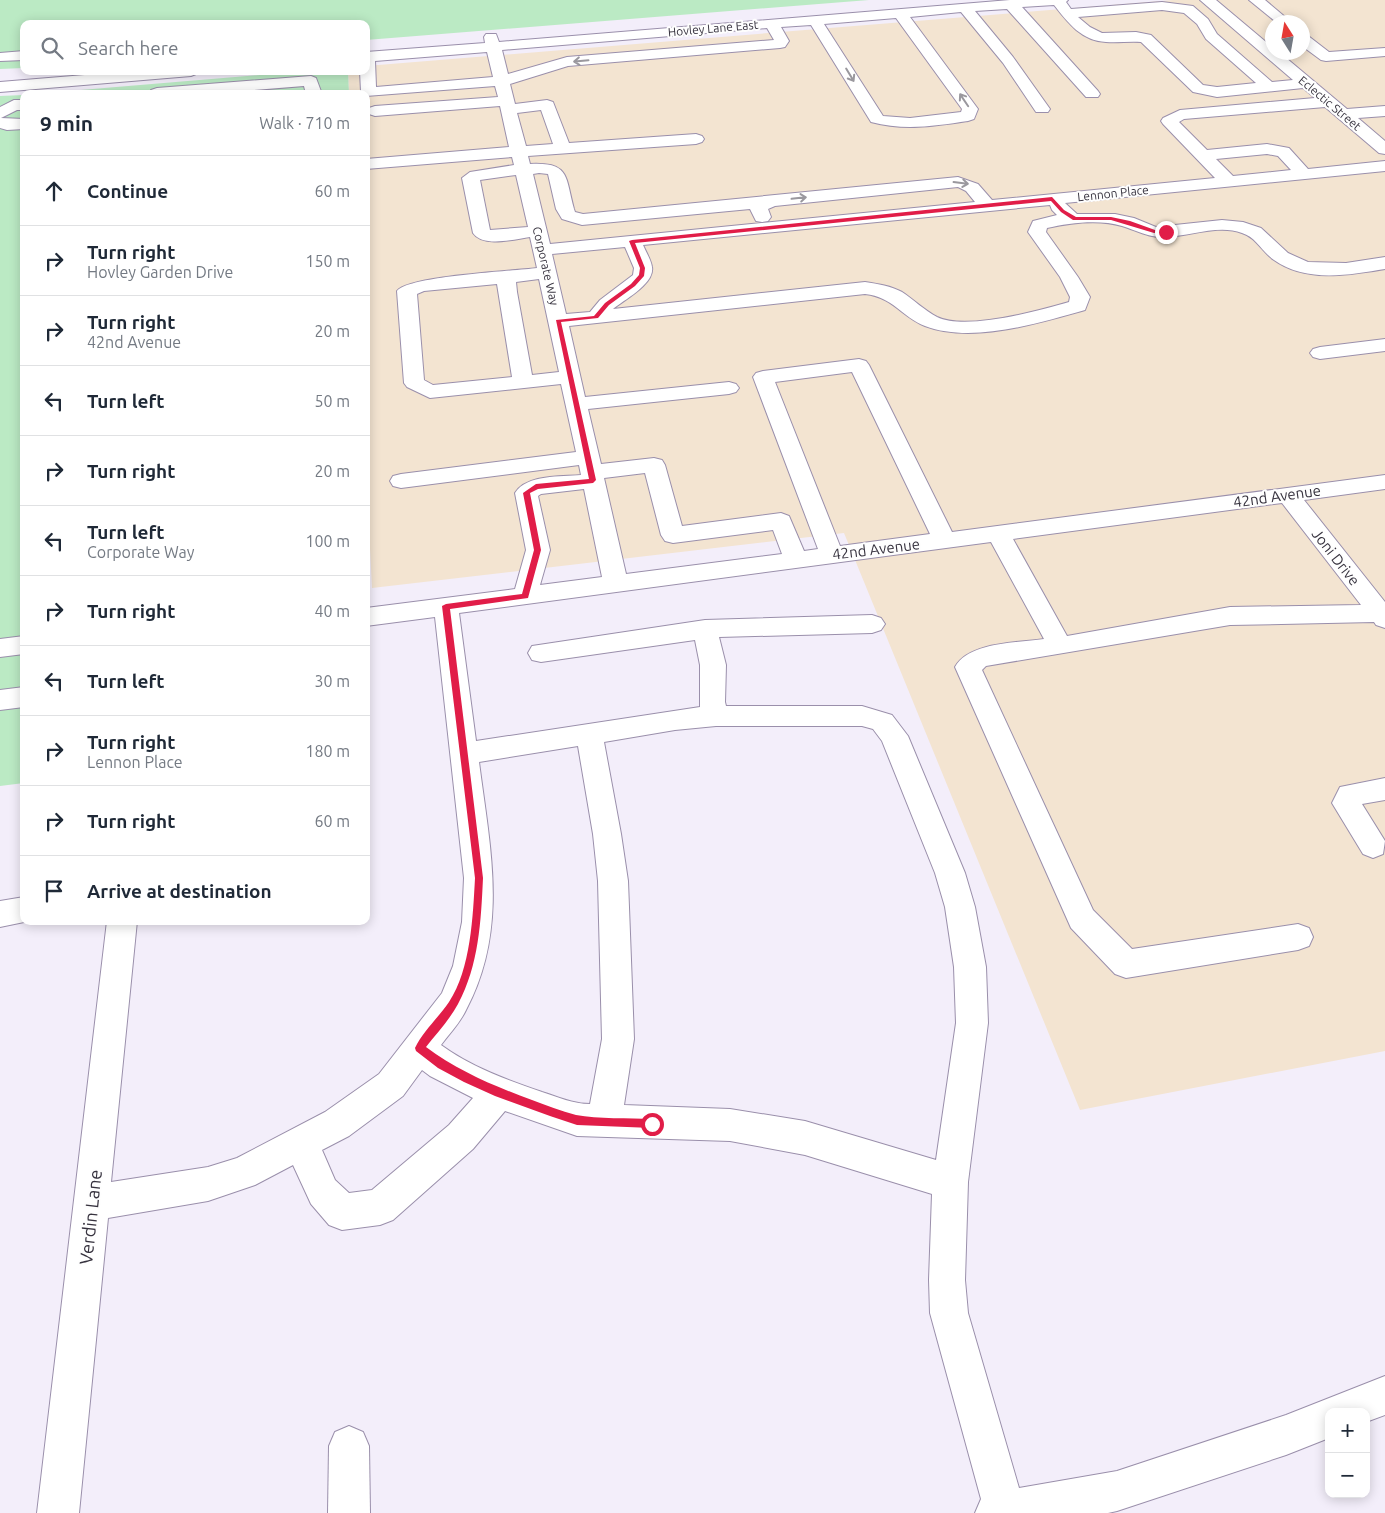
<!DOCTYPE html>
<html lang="en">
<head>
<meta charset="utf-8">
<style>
  body { margin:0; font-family:Ubuntu,sans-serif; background:#f6f6f7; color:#1f2937 }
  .controls { position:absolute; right:15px; bottom:15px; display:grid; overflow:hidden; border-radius:10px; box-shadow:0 2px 12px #0003 }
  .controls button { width:45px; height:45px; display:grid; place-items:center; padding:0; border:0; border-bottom:1px solid #e0e1e3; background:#fff; color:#1f2937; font:25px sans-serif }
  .compass { position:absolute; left:1265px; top:15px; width:45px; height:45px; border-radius:50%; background:#fff; box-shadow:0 2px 12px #0003; rotate:349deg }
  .stop { position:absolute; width:15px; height:15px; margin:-11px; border:4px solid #e11d48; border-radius:50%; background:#fff }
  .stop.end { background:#e11d48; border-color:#fff; box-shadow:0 1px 5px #0008 }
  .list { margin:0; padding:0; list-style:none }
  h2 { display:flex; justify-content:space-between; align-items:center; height:65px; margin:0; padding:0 20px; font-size:21px }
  h2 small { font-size:16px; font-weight:400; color:#747a83 }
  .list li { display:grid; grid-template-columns:32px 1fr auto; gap:15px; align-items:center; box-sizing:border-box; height:70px; padding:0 20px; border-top:1px solid #e0e1e3 }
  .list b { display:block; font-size:19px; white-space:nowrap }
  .list p { margin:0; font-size:16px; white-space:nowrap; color:#747a83 }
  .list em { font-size:16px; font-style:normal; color:#747a83 }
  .icon { flex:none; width:28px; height:28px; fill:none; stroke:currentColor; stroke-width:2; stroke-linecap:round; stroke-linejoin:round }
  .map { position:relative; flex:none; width:1385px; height:1513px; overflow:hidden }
  .search { position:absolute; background:#fff; box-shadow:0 2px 12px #0003; left:20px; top:20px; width:350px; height:55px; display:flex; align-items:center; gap:12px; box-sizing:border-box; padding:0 18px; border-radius:10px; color:#747a83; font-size:19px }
  .panel { position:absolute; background:#fff; box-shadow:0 2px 12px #0003; left:20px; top:90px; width:350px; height:835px; border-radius:10px }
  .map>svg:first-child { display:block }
  .commercial { fill:#f3e4d1; fill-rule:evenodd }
  .green { fill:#bbeac4 }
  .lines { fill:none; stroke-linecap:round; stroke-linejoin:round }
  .minor-casing { stroke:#9a8fab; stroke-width:2 }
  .minor { fill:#fff; fill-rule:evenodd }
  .oneway { stroke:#9a989e }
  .route { fill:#e11d48 }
  .labels { text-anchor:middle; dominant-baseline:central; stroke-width:4; stroke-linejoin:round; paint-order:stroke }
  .far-street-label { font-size:12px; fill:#36323e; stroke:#fefefe }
  .street-label { font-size:15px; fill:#36323e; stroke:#fefefe }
  .near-street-label { font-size:18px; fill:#36323e; stroke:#fefefe }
</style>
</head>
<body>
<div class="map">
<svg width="1385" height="1513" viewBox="0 0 1385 1513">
  <rect width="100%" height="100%" fill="#f3eefa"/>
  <!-- commercial -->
  <path class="commercial" d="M1173,0H1385V1051L1080,1110L844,533L372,588L366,469V94H349L348,71H366V66ZM1272,22H1302V52H1272Z"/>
  <!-- green -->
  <g class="green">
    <path d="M0,0H869L366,40V24H24V68L0,69Z"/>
    <path d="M306,71H348L349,94H33Z"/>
    <path d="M24,95V783L0,786V96Z"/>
  </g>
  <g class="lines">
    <!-- minor casing -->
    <g class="minor-casing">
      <g id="minor">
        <path d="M1010,0H1068L1066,2L1071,9L1162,2L1193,6L1208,19L1217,34L1272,82L1293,80L1200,0H1216L1272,47V52H1279L1347,109L1385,106V116L1358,118L1385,141V154L1379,153L1325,107L1184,119L1179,122L1207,150L1267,144L1289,148L1308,169L1385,161V171L1065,203L1077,214H1115L1134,218L1156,227L1222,220L1243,222L1261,228L1288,253L1308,262L1346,263L1385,257V269C1349,275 1306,283 1274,260C1262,252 1256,237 1242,233C1219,224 1190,236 1166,237C1149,238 1138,231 1122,226C1099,219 1069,223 1047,228L1046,232L1078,277L1090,297L1085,310C1039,323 972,344 925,326C902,317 893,297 865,294L569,326L585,397L729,382L736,384L739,388L736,392L729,394L588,409L601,464L654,458L662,460L665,465L682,526L781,513L789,516L804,551L818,549L753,377L756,373L763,371L859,359L866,361L869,365L952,532L1385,475V489L1304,500L1385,602V628L1376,625L1374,622L1230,625L986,666L982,670L1093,910L1132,949L1298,924L1309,928L1313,937L1309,946L1298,950L1126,978L1115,974L1071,928L955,667C969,642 1017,643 1044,639L991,542L459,613L476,741L700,707V665L695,640L541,662L532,660L528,653L532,646L705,620L872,615L881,618L885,624L881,630L872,633L719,637L726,665L725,702L726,706H862L892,715L908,736L965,873L975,907L986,967L988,1023L968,1182L965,1280L968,1313L1019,1488L1117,1471L1286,1415L1385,1376V1415L1366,1422V1412H1329V1438L1286,1455L1117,1511L1108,1513H975L981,1499L930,1313L929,1280L932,1194L805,1155L730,1141L577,1136L505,1111L473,1149L393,1220L380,1225L342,1230L329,1225L311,1204L293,1165L255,1185L208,1201L108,1218L79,1513H37L107,921H137L111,1182L208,1167L237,1158L325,1112L379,1074L442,993L453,966L462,922L464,878L435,617L366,626V608L515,589L526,550L515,493C527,474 561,477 581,475L579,465L401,488L393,486L390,481L393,476L401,474L576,452L561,384L430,398L407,387L404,383L397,291C408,276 514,271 537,268L530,237C515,239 483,248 473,233L462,178L470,172L514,165L512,157L366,169V159L509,147L500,106L375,116L369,114L367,111L369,108L375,106L498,97L495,86L366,96V94L361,92L360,71H366V52L485,43L484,37L486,34H496L499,42ZM1054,5C1068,23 1082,41 1106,42C1118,43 1129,41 1141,42L1193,92L1217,97L1303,88L1315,98L1180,110L1163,118L1161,121L1163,124L1215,178L992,200L978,184L958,177L583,214L575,212L574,209C565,176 570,162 530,164L528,156L696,144L702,142L704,139L702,136L696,134L569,143L553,102L547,100L515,104L510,84L568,66L780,48L785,47L789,41L781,27L811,25L871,122C904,131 935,126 968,121L974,119L978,109L910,17L961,12L1003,63L1036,112H1048L1050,109L1013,57L975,11L1007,9L1086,97H1098L1100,94L1098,91L1022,7ZM1162,10L1184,13L1197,24L1206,39L1256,83L1217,87L1203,85L1151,35L1136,32L1102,33L1090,27L1078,17ZM896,18L962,109L961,112L910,118L883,116L824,24ZM767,28L774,40L567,57L508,74L502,50ZM487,52L493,77L376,87L375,61ZM541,110L553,144L526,146L517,113ZM1267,154L1278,156L1291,170L1233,176L1216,159ZM539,173L548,174L556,209L562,219L582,225L750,209L756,221L762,222L768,221L771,217L768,209L775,206L958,187L966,191L975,202L550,244L533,174ZM516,175L528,227L490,230L480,180ZM1050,205L1052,210L1057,215L1033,221L1028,232L1060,277L1070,297L1069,302C1038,311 966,331 937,317C924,310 914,300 902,292C891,286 878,284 865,282L613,309C624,300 655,284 652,267C651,260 646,252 643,245ZM625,247L634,268L633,275L600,300L590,312L566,314L552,254ZM539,279L559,372L532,375L517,292L516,282ZM497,284L512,377L433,385L424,380L417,294L424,291ZM852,372L930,534L840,546L775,382ZM645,473L661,535L665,541L673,543L773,530L782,554L626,574L604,478ZM584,489L602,577L540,585L550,550L538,496L541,494ZM1282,503L1361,605L1230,607L1067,636L1013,539ZM716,726H862L873,729L882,741L935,873L945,907L954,967L956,1023L936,1160L805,1121L730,1109L624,1105L634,1039L628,881L621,834L604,742L675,730ZM578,746L593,834L598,881L602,1039L590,1104C573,1104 558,1097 542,1092C507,1080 471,1067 441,1045C449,1034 460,1023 466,1010C509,929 490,848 479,762ZM422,1070L430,1076L473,1098L449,1125L372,1190L349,1193L335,1180L322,1150L349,1136L403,1096Z"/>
        <path d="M1249,0H1265L1291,22H1276Z"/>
        <path d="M1302,34L1307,35L1329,52L1385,48V56L1326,61L1321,60L1302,46Z"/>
        <path d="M24,51V60L0,61V53Z"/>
        <path d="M133,71H198L196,74L191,76L0,92V82Z"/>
        <path d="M311,76L316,78L322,94H306L304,86L207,94L149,93L151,90L157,88Z"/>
        <path d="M14,100H24V110H17L1,118L24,119V129L7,130L0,128V107Z"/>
        <path d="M1385,339V351L1320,359L1313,357L1310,353L1313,349L1320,347Z"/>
        <path d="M24,636V654L0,657V639Z"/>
        <path d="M24,687V707L0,710V690Z"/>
        <path d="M1385,778V800L1362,804L1385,841L1383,854L1373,858L1363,854L1332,803L1340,787Z"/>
        <path d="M24,897V921H29L0,927V901Z"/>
        <path d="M349,1426L363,1432L369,1446L370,1513H328L329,1446L335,1432Z"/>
      </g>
    </g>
    <!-- minor -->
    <use href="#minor" class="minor"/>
  </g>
  <!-- one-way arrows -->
  <defs><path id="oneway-shaft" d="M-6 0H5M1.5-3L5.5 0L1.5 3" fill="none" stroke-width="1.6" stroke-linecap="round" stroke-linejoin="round" transform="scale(1.25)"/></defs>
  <g class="oneway">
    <use href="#oneway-shaft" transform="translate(581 61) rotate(175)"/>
    <use href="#oneway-shaft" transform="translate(850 75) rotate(59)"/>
    <use href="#oneway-shaft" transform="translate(964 100) rotate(-124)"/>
    <use href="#oneway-shaft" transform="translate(961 183) rotate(7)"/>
    <use href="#oneway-shaft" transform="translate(799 198) rotate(-6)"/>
  </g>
  <!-- route -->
  <path class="route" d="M1052,197L1064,210L1076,217H1111L1130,221L1155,230L1168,232L1154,233L1111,220H1073L1061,212L1051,201L635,243L645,268L644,276L635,286L609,305L598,318L561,322L596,480L593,483L538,489L530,493L541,550L528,598L450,609L483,878C481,921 479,965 458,1004C450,1019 437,1033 426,1047C458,1071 494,1086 532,1100C546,1105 561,1111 576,1115C598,1119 629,1118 652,1119L658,1124L652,1128L577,1125L550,1116L495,1096L464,1082L438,1068L416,1051L415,1048C423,1031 439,1017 449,1002C471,969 473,915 475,878L442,606L446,604L522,594L534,550L523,493L536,484L589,479L556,320L594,316L605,303L631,284L639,275L640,268L629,241L632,240Z"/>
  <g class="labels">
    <!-- far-street labels -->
    <g class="far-street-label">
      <text transform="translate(713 28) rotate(-5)">Hovley Lane East</text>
      <text transform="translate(1330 103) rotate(40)">Eclectic Street</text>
      <text transform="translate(1113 193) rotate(-6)">Lennon Place</text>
      <text transform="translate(546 266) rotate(77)">Corporate Way</text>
    </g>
    <!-- street labels -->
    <g class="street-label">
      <text transform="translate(1277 496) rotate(-8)">42nd Avenue</text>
      <text transform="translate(876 549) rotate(-7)">42nd Avenue</text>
      <text transform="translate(1336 557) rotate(52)">Joni Drive</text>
    </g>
    <!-- near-street labels -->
    <g class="near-street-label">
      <text transform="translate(90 1217) rotate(-84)">Verdin Lane</text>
    </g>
  </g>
</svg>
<div class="controls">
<button>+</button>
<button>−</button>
</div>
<svg class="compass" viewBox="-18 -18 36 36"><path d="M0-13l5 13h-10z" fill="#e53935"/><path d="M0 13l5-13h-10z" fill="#747a83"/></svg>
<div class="stop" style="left:652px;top:1124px"></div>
<div class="stop end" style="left:1166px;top:232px"></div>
<div class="search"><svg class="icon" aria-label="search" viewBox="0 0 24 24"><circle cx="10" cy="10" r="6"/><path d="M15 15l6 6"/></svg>Search here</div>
<section class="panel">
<h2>9 min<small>Walk · 710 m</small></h2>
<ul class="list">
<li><svg class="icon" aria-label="ahead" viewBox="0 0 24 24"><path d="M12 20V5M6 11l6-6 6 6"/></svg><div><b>Continue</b></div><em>60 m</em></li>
<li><svg class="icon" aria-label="right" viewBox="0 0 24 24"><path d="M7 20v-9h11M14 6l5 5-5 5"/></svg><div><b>Turn right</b><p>Hovley Garden Drive</p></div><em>150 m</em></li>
<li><svg class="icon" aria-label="right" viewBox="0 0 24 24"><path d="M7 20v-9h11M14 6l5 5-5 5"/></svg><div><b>Turn right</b><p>42nd Avenue</p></div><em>20 m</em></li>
<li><svg class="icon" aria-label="left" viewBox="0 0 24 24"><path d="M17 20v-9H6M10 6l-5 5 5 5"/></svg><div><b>Turn left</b></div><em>50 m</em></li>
<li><svg class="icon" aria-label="right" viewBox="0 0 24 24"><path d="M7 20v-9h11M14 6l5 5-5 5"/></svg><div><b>Turn right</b></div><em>20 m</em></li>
<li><svg class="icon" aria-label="left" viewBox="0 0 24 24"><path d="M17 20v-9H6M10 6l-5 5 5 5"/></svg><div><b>Turn left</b><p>Corporate Way</p></div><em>100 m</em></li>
<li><svg class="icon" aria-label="right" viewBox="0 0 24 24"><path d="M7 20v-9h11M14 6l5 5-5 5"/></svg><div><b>Turn right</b></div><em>40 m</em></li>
<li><svg class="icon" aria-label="left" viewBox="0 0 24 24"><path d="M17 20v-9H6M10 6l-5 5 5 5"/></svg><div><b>Turn left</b></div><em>30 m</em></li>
<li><svg class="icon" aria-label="right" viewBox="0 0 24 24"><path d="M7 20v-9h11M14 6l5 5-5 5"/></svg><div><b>Turn right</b><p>Lennon Place</p></div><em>180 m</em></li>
<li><svg class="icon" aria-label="right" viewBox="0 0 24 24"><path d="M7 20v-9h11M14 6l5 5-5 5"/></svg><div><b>Turn right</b></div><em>60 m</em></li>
<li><svg class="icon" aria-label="arrive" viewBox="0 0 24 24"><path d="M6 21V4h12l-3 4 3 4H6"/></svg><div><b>Arrive at destination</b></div></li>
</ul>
</section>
</div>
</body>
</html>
